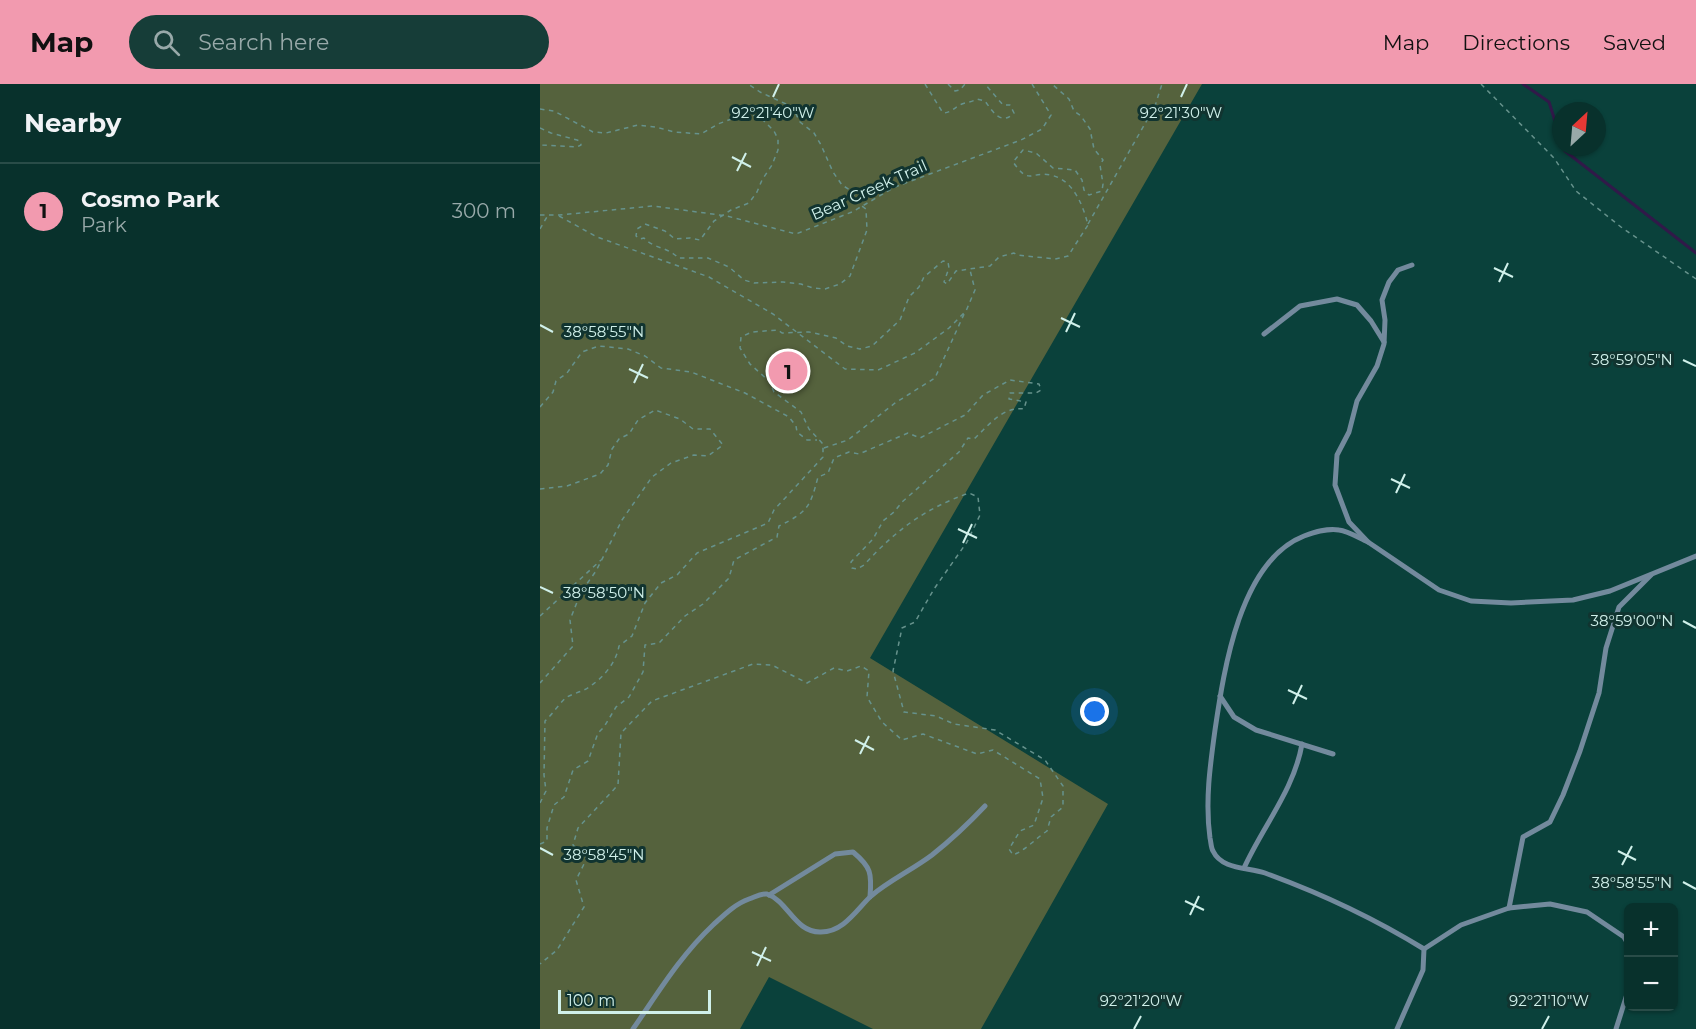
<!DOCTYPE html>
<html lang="en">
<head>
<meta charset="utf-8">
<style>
  body { margin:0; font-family:Montserrat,sans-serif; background:#163d38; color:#f1f3f6 }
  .controls { position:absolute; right:18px; bottom:18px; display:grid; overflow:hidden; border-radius:9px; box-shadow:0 2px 4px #0004 }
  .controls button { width:54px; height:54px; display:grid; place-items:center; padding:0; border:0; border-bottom:2px solid #294c48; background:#08312c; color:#f1f3f6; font:30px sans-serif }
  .compass { position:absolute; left:1012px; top:18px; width:54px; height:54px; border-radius:50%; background:#08312c; box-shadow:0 2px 4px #0004; rotate:26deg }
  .scale { position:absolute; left:18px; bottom:15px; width:153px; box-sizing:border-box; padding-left:6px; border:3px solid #d0f0ea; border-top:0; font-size:16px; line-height:21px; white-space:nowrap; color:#d0f0ea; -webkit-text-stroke:4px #113430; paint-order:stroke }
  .you { position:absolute; left:555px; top:628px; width:21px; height:21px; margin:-15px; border:4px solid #fff; border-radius:50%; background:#1a73e8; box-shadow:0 0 0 9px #1a73e833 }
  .badge { display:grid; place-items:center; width:39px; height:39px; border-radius:50%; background:#f29aaf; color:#111; font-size:20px; font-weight:700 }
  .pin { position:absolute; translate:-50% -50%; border:3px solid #fff; box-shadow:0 2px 6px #0006 }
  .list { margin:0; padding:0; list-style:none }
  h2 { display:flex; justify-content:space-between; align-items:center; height:78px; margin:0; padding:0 24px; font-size:26px }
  h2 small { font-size:20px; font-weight:400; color:#98a9a9 }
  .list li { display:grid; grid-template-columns:39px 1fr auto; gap:18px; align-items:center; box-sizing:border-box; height:96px; padding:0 24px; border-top:2px solid #294c48 }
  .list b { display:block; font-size:22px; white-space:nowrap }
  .list p { margin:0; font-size:20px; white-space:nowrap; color:#98a9a9 }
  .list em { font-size:20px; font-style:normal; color:#98a9a9 }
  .icon { flex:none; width:33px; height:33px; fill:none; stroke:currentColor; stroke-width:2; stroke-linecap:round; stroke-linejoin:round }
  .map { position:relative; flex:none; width:1156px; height:945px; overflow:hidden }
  header { display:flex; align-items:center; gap:36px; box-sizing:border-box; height:84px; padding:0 30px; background:#f29aaf; color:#111 }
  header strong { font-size:28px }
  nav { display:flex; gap:33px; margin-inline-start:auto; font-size:21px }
  .search { width:420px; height:54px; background:#163d38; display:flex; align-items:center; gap:15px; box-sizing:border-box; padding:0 21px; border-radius:33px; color:#98a9a9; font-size:22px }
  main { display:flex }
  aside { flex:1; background:#08312c }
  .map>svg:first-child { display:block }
  .green { fill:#55623d }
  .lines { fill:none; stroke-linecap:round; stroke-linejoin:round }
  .stream { stroke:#311949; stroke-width:3 }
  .path { stroke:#66928c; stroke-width:1.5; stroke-dasharray:4.5 4.5; stroke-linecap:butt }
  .service { stroke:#738a9d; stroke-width:5 }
  .ticks { fill:none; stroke:#d0f0ea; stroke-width:2 }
  .labels { text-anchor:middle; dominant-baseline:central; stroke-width:6; stroke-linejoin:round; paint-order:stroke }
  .street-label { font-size:16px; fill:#d0f0ea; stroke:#113430 }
  .ticks-label { font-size:15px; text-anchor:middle; fill:#d0f0ea; stroke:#113430; stroke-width:6; stroke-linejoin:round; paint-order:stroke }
</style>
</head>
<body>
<header>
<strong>Map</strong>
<div class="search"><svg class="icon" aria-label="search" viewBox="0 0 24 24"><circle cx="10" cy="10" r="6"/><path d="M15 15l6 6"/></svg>Search here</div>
<nav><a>Map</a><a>Directions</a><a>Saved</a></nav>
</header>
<main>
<aside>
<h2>Nearby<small></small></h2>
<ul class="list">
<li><span class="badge">1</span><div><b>Cosmo Park</b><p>Park</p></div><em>300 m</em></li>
</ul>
</aside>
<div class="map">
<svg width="1156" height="945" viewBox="0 0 1156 945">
  <rect width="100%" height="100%" fill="#0a413b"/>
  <!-- green -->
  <path class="green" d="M0,0H662L330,574L568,720L441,945H333L229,893L200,945H0Z"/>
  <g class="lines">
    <!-- stream -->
    <g class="stream">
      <path d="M983,0L1009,18L1021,56"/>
      <path d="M1023,63L1025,67L1156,169"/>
    </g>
    <!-- path -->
    <g class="path">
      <path d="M385,0L403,29C411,29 415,23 422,20C427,18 432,18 437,15L445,17C453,28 461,42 474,29L470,21H463L445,0"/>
      <path d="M408,0L415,7L420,6L425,0"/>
      <path d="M941,0L1014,74L1036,107L1081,143L1156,195"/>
      <path d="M0,25L14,27L53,48L66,49L98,41L116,43L134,48L161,50L178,40L202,31H213L223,36L234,47L238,55V66L232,81L222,96L217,108L209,119L191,126L174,137L160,156L150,154L135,155L125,147L105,140L97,145L96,152L100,155L104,154C114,165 129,163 138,174H168L189,183L204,196L214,199L243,198L261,200L273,204L285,205L300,200L310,192L327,146L326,125L319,120L313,108L302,101L293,88L281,61L274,49L260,38L255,28L246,20L220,8L208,0"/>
      <path d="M0,44L11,49L37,56L40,57L41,61L37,63L0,61"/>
      <path d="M0,131H19L113,122L187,132L256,150L312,128L355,103L481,56L502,45L511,31L492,0"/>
      <path d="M19,132L57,153L169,193L233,230L305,285L338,286L375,269L409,244L426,227L435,206L430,186"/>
      <path d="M548,140L615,22L622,0"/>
      <path d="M0,145L8,131"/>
      <path d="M0,323L13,308L16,297L27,289L42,268L59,262L88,265L105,272L121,284L151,288L205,309L249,333L256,342L257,348L267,356H277"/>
      <path d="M284,364L308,356L355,319L395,294L425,228"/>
      <path d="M0,405L27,402L60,390L68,381L72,365L79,355L89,350L98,336L115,326L140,335L153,345H170L183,361L168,372L154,371L131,379L112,393L82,436L56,487L41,508L30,536L33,562L0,599"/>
      <path d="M0,532L61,476"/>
      <path d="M0,719L6,707L4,691L5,637C12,631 21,617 27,613C34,609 42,608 49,603C63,594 76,579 79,562L92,552L105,519L121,499L137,491L157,469L228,439L234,426L283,373V360L269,345L261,328L234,308L229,297L210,280L200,264L201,253L212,248L238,246L242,249L269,248L296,254L307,262L320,265L332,262L360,236L369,213L379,203L384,193L403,177L408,178L409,184L404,198L407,200L416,187L450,182L459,173L474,169L477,171L515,175L528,172L548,141C543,121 533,95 510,91C490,87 490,102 473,78L483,66L496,69L513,84L535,86L542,96L544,106L549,111L562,107L563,100L560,81L563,76L554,65L550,45L541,32L534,27L529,15L512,0"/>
      <path d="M0,760L7,757V744L14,721L24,713L33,686L48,677L58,649L64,643L76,623L89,613L103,588L105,561L119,559L145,532L163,520L189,494L194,476L237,453L239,442C267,428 270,424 278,393L288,389L294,374L309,368L319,370L368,349L380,354L425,331L443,311L470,296L499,300L501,306L496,309H470L469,315L486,318L484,325C463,322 449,341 434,355L428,354L419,368L362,418L354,428L343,437L333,455L311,478L312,484L317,485L324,481C356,446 384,425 429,409L438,413L440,431L427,458L394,505L375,538L362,544L353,587L364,628L396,632L414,640L455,646L505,676L523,702V723L511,733L507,747C495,755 486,766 473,771L469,765L480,747L494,741L503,714L500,695L453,666L437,670L383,650L362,656L342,638L327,613L329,587L321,582L307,587L294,584L267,599L232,581L213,580L112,617L81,649L78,701L38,744L33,761L47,774L36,796L44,823L17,866L0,880"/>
    </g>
    <!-- service -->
    <g class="service">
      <path d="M872,181L858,186L849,198L842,216L845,236L844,260L837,282L817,317L809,348L797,371L795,401L809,438L828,458L899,506L931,517L971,519L1033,516L1070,507L1156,472"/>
      <path d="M724,250L760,222L797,215L817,221L831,237L844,258"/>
      <path d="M828,458C819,454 808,447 799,446C787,444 775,448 764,452C700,477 684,585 675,646C670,682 665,718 670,754C671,758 671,764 673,767C682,786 708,783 725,789C783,810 832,833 884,865L883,886L857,945"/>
      <path d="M680,612L694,633L716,646L793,670"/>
      <path d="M704,784C723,742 754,706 762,660"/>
      <path d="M229,811L295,770L313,768C331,783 332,789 330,813"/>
      <path d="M969,824L983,753L1010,738L1023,711L1040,667L1059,609L1066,564L1079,523L1111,491"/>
      <path d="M884,865L921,841L969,824L1010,820L1047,828L1084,853L1088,860"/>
      <path d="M93,945C118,909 140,872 173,841C184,831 195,820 209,815C215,813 221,809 227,810C248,817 255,849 281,848C304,848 317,825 331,812C350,796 372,786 392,771C411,756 428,740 445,722"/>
      <path d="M1076,945L1088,907"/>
    </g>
  </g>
  <!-- ticks -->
  <path class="ticks" d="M233,13L239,0M641,13L647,0M192,73L211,83M197,87L206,69M954,184L973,193M959,198L968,179M521,234L540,243M0,241L13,248M526,248L535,229M1143,276L1156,282M89,285L108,294M94,299L103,280M851,395L870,404M856,409L865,390M418,445L437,454M423,459L432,440M0,503L13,509M1143,537L1156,544M748,606L767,615M753,620L762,601M315,656L334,666M320,670L329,652M0,764L13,771M1078,767L1096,776M1082,781L1092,762M1143,798L1156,805M645,817L664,826M650,831L659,812M212,868L231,877M217,882L226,863M594,945L601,932M1002,945L1009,932"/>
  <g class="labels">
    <!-- street labels -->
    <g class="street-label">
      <text transform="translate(329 106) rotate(-24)">Bear Creek Trail</text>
    </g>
  </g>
  <g class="ticks-label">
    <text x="233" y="34">92°21'40"W</text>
    <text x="641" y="34">92°21'30"W</text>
    <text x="64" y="253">38°58'55"N</text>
    <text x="1092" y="281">38°59'05"N</text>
    <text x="64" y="514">38°58'50"N</text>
    <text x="1092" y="542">38°59'00"N</text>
    <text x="64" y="776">38°58'45"N</text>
    <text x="1092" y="804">38°58'55"N</text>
    <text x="601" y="922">92°21'20"W</text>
    <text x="1009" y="922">92°21'10"W</text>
  </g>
</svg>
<div class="controls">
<button>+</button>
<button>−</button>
</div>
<svg class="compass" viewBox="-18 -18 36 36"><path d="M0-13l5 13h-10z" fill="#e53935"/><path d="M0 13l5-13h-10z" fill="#98a9a9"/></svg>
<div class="scale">100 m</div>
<div class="you"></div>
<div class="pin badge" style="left:248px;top:287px">1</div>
</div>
</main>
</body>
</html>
